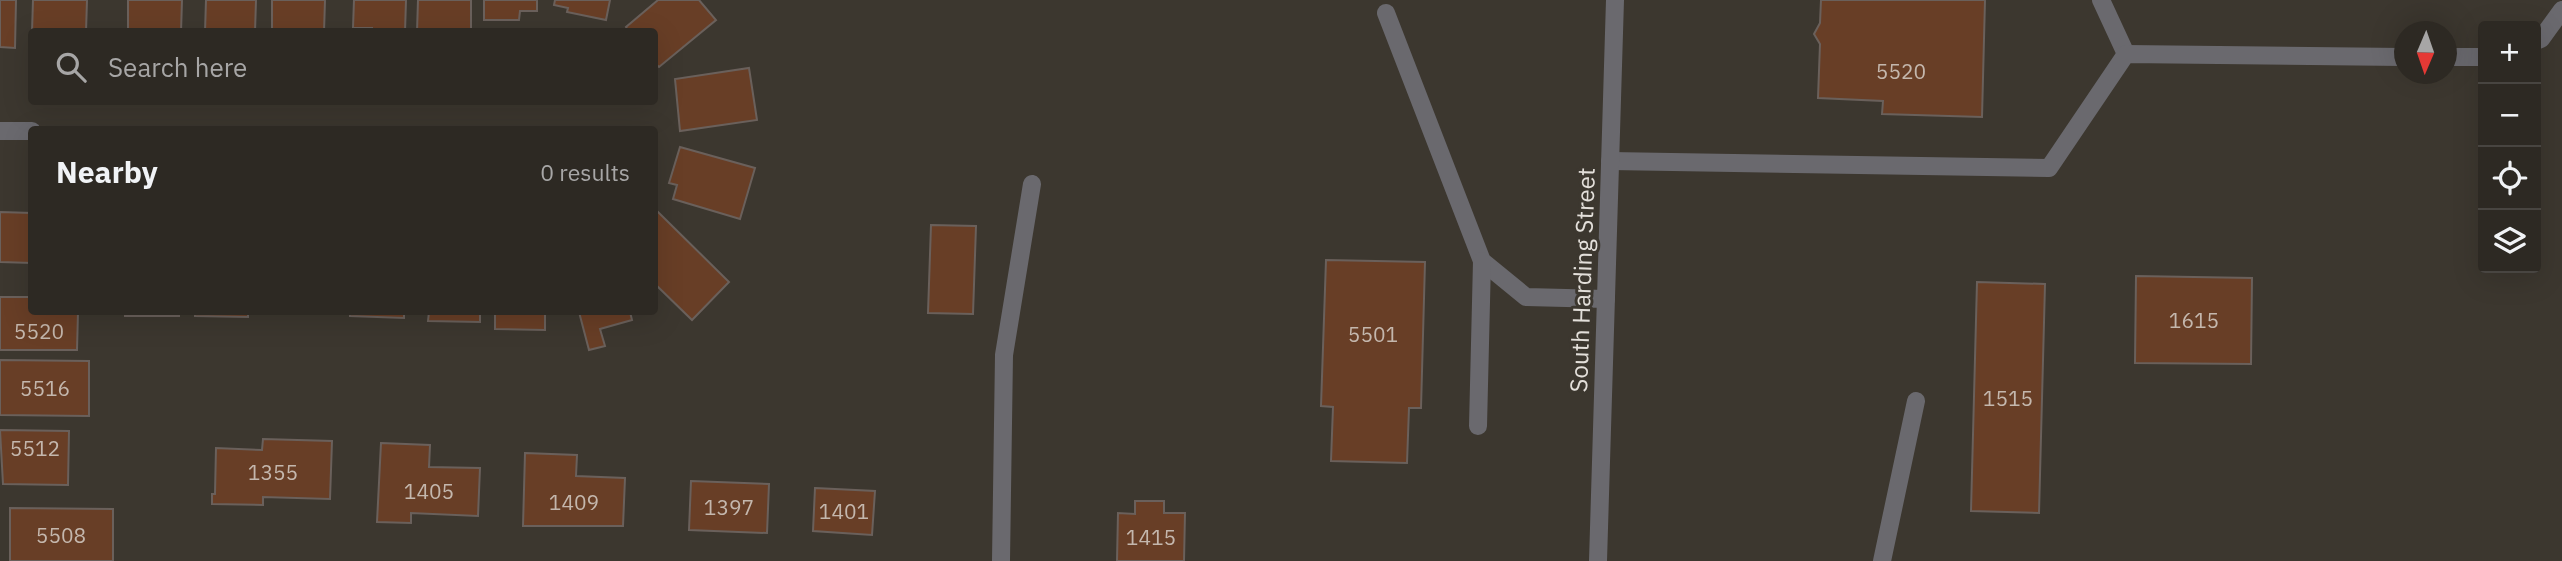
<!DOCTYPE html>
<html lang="en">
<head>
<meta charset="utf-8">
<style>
  body { margin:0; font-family:"IBM Plex Sans",sans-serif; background:#393530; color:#f1f3f6 }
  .controls { position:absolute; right:21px; top:21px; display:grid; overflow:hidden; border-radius:7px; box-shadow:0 7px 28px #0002 }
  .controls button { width:63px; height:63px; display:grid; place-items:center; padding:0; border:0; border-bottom:2px solid #484541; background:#2d2923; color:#f1f3f6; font:35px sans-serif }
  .compass { position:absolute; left:2394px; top:21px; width:63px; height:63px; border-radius:50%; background:#2d2923; box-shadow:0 7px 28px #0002; rotate:182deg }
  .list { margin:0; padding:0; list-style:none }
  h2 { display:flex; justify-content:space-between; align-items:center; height:91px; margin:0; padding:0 28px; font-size:30px }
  h2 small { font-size:23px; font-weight:400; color:#a7a6a6 }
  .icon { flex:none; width:38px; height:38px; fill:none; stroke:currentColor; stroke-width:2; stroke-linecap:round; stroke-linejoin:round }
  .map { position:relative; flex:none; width:2562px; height:561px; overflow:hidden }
  .search { position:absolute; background:#2d2923; box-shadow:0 7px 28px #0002; left:28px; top:28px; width:630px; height:77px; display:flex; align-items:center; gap:18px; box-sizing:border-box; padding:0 24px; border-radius:7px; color:#a7a6a6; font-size:26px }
  .panel { position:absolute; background:#2d2923; box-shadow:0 7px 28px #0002; left:28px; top:126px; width:630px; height:189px; border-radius:7px }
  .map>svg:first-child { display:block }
  .building { fill:#683e26; stroke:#6a605b; stroke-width:2 }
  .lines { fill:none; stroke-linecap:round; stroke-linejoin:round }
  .minor { stroke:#6a696e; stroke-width:18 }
  .labels { text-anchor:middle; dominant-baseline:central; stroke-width:6; stroke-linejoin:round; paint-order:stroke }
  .number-label { font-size:21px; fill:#c4b7ad }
  .street-label { font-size:24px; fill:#e3dfda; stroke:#3c372f }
</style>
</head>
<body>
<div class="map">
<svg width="2562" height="561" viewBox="0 0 2562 561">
  <rect width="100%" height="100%" fill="#3c372f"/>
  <!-- building -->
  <g class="building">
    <path d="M0,0H16L15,48L0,47Z"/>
    <path d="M33,0H87L86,32H32Z"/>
    <path d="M128,0H182L181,32H128Z"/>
    <path d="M206,0H256L255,32H205Z"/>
    <path d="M272,0H325L324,32H272Z"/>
    <path d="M354,0H406L405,32H372V28H353Z"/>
    <path d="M418,0H471V32H417Z"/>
    <path d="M484,0H537V11H520L519,20H484Z"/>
    <path d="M555,0H610L606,20L567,12L568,8L554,5Z"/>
    <path d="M658,0H699L716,20L659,67L654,62V32H629L626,27Z"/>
    <path d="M1821,0H1985L1982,117L1882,114L1883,101L1818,98L1820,44L1814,34L1820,23Z"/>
    <path d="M749,68L757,120L680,131L675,79Z"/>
    <path d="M680,147L755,168L740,219L673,199L677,185L669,183Z"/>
    <path d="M657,211L729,282L692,320L654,283V214Z"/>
    <path d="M0,212L32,213V263L0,262Z"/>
    <path d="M931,225L976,226L973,314L928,313Z"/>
    <path d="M1326,260L1425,262L1421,408H1409L1407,463L1331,461L1333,407L1321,406Z"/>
    <path d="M2136,276L2252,278L2251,364L2135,363Z"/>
    <path d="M1977,282L2045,284L2039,513L1971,511Z"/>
    <path d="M0,297H32V312H78L77,350H0Z"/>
    <rect x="125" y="312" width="54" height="4"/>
    <path d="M195,312H248V317L195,316Z"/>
    <path d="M350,312H404V318L350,316Z"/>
    <path d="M429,312H480V322L428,321Z"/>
    <path d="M495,312H545V330L495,329Z"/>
    <path d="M579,312H630L632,320L600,329L605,346L589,350Z"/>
    <path d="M0,360L89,361V416L0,415Z"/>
    <path d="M0,430L69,431L68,485L3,484Z"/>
    <path d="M263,439L332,441L330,499L263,497V505L212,504V494H215L216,448L262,450Z"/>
    <path d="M381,443L430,445L429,467L480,468L478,516L411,513V523L377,522Z"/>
    <path d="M525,453L577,455L576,476L625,478L623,526H523Z"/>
    <path d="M691,481L769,484L767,533L689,530Z"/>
    <path d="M815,488L875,491L872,535L813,531Z"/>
    <path d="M1135,501H1164V513H1185L1184,561H1117L1118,513L1135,514Z"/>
    <path d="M10,508L113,509V561H10Z"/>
  </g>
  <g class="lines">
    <!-- minor -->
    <g class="minor">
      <path d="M2101,0L2126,54"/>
      <path d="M1386,13L1482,261L1526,297L1606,299"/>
      <path d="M2536,41L2541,39L2562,10"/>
      <path d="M2446,57H2483"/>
      <path d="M0,131H32"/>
      <path d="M1610,161L2049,168L2126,54L2404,57"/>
      <path d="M1478,426L1482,261"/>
      <path d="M1001,561L1004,355L1032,184"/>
      <path d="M1598,561L1615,0"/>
      <path d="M1882,561L1916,401"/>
    </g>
  </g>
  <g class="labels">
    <!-- number labels -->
    <g class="number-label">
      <text x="1901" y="71">5520</text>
      <text x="2194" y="320">1615</text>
      <text x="39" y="331">5520</text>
      <text x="1373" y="334">5501</text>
      <text x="45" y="388">5516</text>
      <text x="2008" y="398">1515</text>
      <text x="35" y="448">5512</text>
      <text x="273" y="472">1355</text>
      <text x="429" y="491">1405</text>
      <text x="574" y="502">1409</text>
      <text x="729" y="507">1397</text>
      <text x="844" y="511">1401</text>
      <text x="61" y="535">5508</text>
      <text x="1151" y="537">1415</text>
    </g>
    <!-- street labels -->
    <g class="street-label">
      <text transform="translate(1582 280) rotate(-88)">South Harding Street</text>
    </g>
  </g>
</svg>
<div class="controls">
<button>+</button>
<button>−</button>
<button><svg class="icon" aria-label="locate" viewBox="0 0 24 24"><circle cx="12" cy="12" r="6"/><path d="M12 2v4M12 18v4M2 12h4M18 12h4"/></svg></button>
<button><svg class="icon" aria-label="layers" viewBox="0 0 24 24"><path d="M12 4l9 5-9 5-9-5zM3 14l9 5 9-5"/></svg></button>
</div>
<svg class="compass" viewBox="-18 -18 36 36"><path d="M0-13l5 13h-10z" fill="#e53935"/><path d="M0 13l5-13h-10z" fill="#a7a6a6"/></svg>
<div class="search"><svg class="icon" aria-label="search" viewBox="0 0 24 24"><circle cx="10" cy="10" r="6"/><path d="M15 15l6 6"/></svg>Search here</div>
<section class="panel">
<h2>Nearby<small>0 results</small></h2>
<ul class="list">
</ul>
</section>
</div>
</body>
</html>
